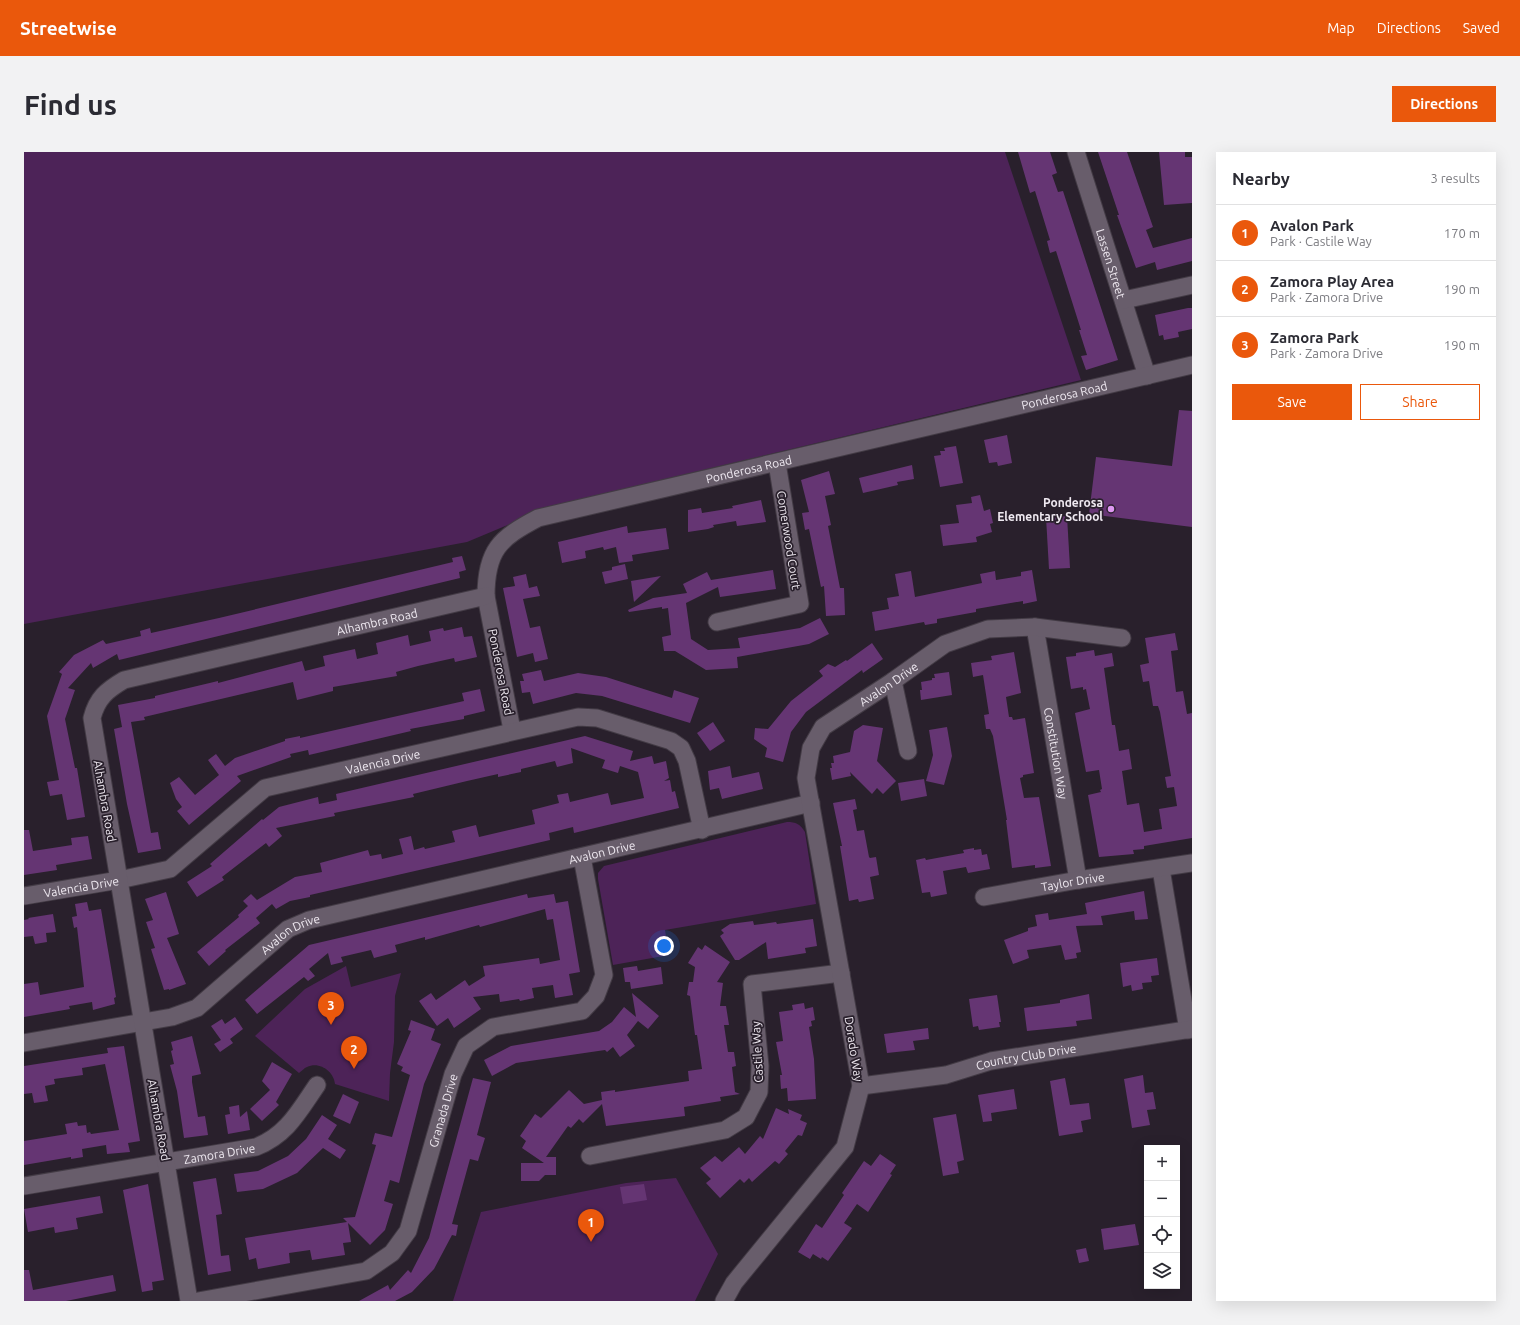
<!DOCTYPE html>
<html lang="en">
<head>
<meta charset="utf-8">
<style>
  body { margin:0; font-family:Ubuntu,sans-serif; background:#f2f2f3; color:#2b2b33 }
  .controls { position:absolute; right:12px; bottom:12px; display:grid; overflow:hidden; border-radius:0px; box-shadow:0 4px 16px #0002 }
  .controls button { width:36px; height:36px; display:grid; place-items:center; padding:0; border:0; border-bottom:1px solid #e1e1e2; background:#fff; color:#2b2b33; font:20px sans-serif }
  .you { position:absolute; left:640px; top:794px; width:14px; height:14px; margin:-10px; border:3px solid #fff; border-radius:50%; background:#1a73e8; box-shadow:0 0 0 6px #1a73e833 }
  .badge { display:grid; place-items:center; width:26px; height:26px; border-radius:50%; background:#ea580c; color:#fff; font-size:13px; font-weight:700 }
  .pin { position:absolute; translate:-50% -33px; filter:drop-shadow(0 1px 2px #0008) }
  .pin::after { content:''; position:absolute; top:21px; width:14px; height:12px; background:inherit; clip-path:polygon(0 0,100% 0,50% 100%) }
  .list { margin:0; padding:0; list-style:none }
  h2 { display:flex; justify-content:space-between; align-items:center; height:52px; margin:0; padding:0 16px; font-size:17px }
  h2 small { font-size:13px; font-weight:400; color:#7c7c81 }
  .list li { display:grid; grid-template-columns:26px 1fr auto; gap:12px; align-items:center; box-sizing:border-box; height:56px; padding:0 16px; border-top:1px solid #e1e1e2 }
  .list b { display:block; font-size:15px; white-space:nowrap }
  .list p { margin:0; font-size:13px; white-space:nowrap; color:#7c7c81 }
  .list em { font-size:13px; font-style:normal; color:#7c7c81 }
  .actions { display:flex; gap:8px; padding:12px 16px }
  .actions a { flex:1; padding:9px 0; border:1px solid #ea580c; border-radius:0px; text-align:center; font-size:14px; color:#ea580c }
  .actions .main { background:#ea580c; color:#fff }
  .icon { flex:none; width:22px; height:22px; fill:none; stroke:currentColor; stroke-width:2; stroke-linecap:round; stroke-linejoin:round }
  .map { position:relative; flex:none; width:1168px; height:1149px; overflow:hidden; border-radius:0px }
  header { display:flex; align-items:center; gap:24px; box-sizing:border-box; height:56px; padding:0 20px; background:#ea580c; color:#fff }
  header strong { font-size:19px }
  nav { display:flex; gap:22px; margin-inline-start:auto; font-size:14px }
  .intro { display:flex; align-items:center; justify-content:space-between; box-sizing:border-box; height:96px; padding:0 24px }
  h1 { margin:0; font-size:28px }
  .button { padding:10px 18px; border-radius:0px; background:#ea580c; color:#fff; font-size:14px; font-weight:700 }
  main { display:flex; gap:24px; padding:0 24px }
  aside { flex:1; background:#fff; border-radius:0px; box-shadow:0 4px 16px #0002 }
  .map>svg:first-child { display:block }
  .green { fill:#4d2358 }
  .building { fill:#653573 }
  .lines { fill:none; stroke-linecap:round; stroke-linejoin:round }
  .minor-casing { stroke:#433b45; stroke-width:19 }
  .minor { stroke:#685d6b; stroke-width:17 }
  .poi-dot { fill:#de98f2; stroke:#29202c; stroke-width:1.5 }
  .labels { text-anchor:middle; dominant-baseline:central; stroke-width:3.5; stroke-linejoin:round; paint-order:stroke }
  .street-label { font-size:12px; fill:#efe9f1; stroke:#29202c }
  .poi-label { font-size:12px; font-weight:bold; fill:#efe9f1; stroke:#29202c; text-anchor:end }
</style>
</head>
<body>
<header>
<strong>Streetwise</strong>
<nav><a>Map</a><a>Directions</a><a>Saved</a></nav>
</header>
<div class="intro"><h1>Find us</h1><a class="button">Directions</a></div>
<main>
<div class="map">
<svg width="1168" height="1149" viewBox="0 0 1168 1149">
  <rect width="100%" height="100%" fill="#29202c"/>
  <!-- green -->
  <g class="green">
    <path d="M0,0H981L1057,228L532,353L443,390L0,472Z"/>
    <path d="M763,670C772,670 776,672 781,680L792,752L641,778L645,803L589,813L574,727V721L580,714Z"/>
    <path d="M322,814L327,835L377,821L371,844L370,890L366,921L365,949L311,932C310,920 296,909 283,915C280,916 278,919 275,921L231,884L281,837Z"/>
    <path d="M652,1026L694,1102L671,1149H429L457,1060L602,1031Z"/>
  </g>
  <!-- building -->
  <g class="building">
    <path d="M994,0H1026L1033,21L1028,23L1034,40L1039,39L1094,208L1062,218L1057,204L1063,203L1055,178H1057L1032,99L1026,101L1023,89L1026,88L1011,39L1006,41Z"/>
    <path d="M1074,0H1103L1129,75L1122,78L1129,96L1168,86V109L1133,118L1131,110L1112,116L1093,63H1095Z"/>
    <path d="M1135,0H1161V5H1168V51L1140,53Z"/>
    <path d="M1164,156H1168V177L1154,180L1155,185L1140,188L1139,183L1135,184L1131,163Z"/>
    <path d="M1155,258L1168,259V375L1065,362L1072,305L1148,314Z"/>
    <path d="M983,283L988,311L974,314L973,310L965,311L960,288Z"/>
    <path d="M932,294L939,331L916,335L910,304L917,303L916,299H921L920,296Z"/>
    <path d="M888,313L890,327L873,330L874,333L839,341L835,326Z"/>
    <path d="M805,319L811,342L801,344L807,373L804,374L816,436H820L821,463L802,464L800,434L797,435L785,377L781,378L778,361L785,360L777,328Z"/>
    <path d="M956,343L960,359L966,357L969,371L966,372L968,380L952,385L953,390L919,394L916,373L935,371L932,353L948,351L947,345Z"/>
    <path d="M737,348L742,370L713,374L712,369L689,373L690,375L684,377L664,380V358L677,356L678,361L709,356L708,354Z"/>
    <path d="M1043,364L1046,416L1025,417L1022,365Z"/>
    <path d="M603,374L604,381L642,376L645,397L608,403L609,409L595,411L592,395L580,398L579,395L561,399L562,406L538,411L534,390Z"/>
    <path d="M438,404L442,418L435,420L436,426L95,508L93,502L69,516L67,511L44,536L51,538L41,567L51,616H53L61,665L43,668L38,642L26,644L23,630L35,628L23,564L38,522L35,520L50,503L79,488L82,492L117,484L116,479L126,476L127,481L195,466L429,410L428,406Z"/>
    <path d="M601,412L604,427L581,432L578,420L588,418V415Z"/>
    <path d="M749,418L752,437L696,445L694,435L662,451L667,487L684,498L716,496L714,486L776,476L796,466L805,482L785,492L713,505L714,516L682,518L651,499H640L638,485L647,483L644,456L638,457V455L605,460L604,458L629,446L663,441L659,432L683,420L687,428Z"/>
    <path d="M1008,418L1013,449L999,452V449L952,457V460L913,467V471L901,473L900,470L851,479L848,460L865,457L863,446L875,444L871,422L887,419L891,445L958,431L956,422L971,419L972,428L997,424V420Z"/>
    <path d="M502,422L505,436L513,434L516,444L499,447L506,476L516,474L524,507L511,510L509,501L493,505L479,436L491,434L489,425Z"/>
    <path d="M637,424L610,450L607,429Z"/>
    <path d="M438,475L440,485L448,484L453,505L431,510L430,506L394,514L372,520L373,524L309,535V539L273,548L269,530L120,565L121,568L107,570L127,681L134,680L137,697L114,701L103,652L90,577L98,575L94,553L131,546V544L194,529V531L278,509L281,519L301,514L299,504L331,497L333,507L354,502L352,491L384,483L386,494L407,489L405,479L419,476L420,479Z"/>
    <path d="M1151,481L1154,498L1147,499L1152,540L1159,539L1163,562L1168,561V686L1120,694V697L1109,698L1110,702L1075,705L1064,643L1077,640L1076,638L1078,637L1075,618L1062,620L1051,561L1066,557L1062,537L1059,538V535L1047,537L1042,505L1052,504V501L1070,498L1071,504L1088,501L1090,514L1080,516L1088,573H1091L1095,599L1105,597L1108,617L1098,619L1103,653L1115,651L1120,680L1138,677L1135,657L1153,654L1150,635L1143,636L1141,625L1147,624L1136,560L1134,554H1129L1125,529L1119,530L1116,513L1125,511L1121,486Z"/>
    <path d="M848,491L859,507L839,521L838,518L782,560L767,580L759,610L741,605L743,596L730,587L731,576L744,577L767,549L799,524L795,519L804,512L811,515L822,508L823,509Z"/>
    <path d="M990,500L997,541L982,545L985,565H988L989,568L1001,566L1010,621L999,623V625L996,626L1000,646L1015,645L1027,714L1011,716V713L988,716L982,668H983L969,584L966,577H962L960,563L965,562L959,523L949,525L947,511L968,508L967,504Z"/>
    <path d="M517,518L520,529L554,521L582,525L648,546L650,538L675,546L666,571L578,544L552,541L509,552L506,540L498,541L496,529H500L498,522Z"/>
    <path d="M925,520L928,543L897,548L896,538H898L897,530L908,528V526H911L910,522Z"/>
    <path d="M456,537L461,559L440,564V567L386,577L387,579L285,603L284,598L266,602L267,605L213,624L217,629L165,673L153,659L158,655L152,647L146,631L155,625L171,643L195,623L184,608L192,602L201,614L211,606L261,589V587L276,584V586L440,549L438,541Z"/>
    <path d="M689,570L701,589L686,599L673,581Z"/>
    <path d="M839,573L859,576L853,609L872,629L859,642L853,636L848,642L826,620L827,624L808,628L806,616H808L807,611H810L809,604L826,600L830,579Z"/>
    <path d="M923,575L928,604L920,633L902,629L909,603L905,578Z"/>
    <path d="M561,584L609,599L606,609L628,604L630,612L642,609L645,626L640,629L646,628L648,640L651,639L655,656L550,681L549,675L525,681L526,688L286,743V745L266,749L252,757L248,752L232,766L236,771L201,798L202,799L185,814L173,800L215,765L214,763L224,754L219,749L227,742L233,748L271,725L298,720L296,711L344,698L346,704L357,702L358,707L379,702L375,687L387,684L390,698L400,695L401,697L431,690L428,679L452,673L455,685L511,672L508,658L535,651L533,643L544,641L546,650L584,641L587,653L620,646L614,620L596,614L594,621L578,616L581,608L547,596L549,611L533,615L531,609L497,617V620L474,625V622L443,629L389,642L390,645L310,661L311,664L252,676L258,684L245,695L242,691L198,725L200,728L173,745L163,730L188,714L186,712L238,667L239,668L255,655L294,645L295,652L313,648L312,642Z"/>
    <path d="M706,614L708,626L735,620L739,637L698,647L695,636L686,638L684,619Z"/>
    <path d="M900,627L903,644L877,649L874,631Z"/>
    <path d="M831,647L833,657L829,658L833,679L840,678L845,705L846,706L852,705L855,723L846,725L850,747L835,750L834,747L825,749L816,694H818L809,651Z"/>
    <path d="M0,678H5L9,699L48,693L47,686L64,684L68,707L32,713L33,718L0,723Z"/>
    <path d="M950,696V698L957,697L958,703L963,702L966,717L944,721L942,715L919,719L923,742L907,745L906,740L898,741L892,708L901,706L902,708L940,701L939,698Z"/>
    <path d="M1120,739L1124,767L1111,768L1110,759L1077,764L1079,773L1052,774L1057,800L1052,801L1053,806L1041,808L1037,793L1003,798L1005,806L989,812L980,788L1004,779V776L1013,774L1011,763L1024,761L1025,768L1063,762L1061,751Z"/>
    <path d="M142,740L155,782L143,786L162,832L145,838V837L140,838L127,797L131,796L122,770L129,768L121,747Z"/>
    <path d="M503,742L504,746L530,742L532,751L544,749L556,820L545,822L549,843L531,846L529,833L508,836L510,846L496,849L495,847L476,850L475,842L449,845L457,857L430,876L424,866L413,874L395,849L407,841L412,848L441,828L445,834L461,824L459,814L515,806L516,812L536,808L529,767L523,768L521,757L456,775L455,773L401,788V785L371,793L373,800L350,806L347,798L317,805L319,810L307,813L304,801L285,817L291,824L284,829L280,825L233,862L221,848L285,793Z"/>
    <path d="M63,750L65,759L77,757L92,845L90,846L91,852L69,858L68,850L45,854L46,857L0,865V832L14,830L16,843L60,835L53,775L50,776L48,765L53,764L51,752Z"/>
    <path d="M29,762L32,780L22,781L23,790L11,792L9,784L0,785V768L5,767L4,766Z"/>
    <path d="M789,767L793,794L781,796L782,801L744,807L742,790L715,808H711L696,784L700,781L697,778L706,772L729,769L730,773L752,770L753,772Z"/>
    <path d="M681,793L706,810L693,830L699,831L696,854H702L705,873H700L704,900H710L712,914L708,915L711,940L716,942L696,945L697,949L660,955L661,964L582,974L578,952L559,971L555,967L547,976L544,974L522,1005H532V1023H521L515,1029H497V1011H520L498,996L502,989L496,984L511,962L517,966L545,938L560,952L578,948L577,940L591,938V940L665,929L664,919L678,917L673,883H671L666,844L663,843L665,830H669L671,815L664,811L674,795L678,798Z"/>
    <path d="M1133,806L1135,823L1127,824L1128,830L1118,831L1119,837L1108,839L1107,833L1099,835L1096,811Z"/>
    <path d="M613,814L614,819L637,815L639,832L607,837L606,830H601L599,816Z"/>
    <path d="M608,841L635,864L624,877L614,869L603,883L611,894L596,905L589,895L583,900L581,898L492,911L468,924L460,908L487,894L575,879L588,870L600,855L612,865Z"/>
    <path d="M1065,842L1068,867L1052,869L1053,874L1003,879L1000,856L1036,851V848Z"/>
    <path d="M973,843L977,870H975L976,875L955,878L954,874L949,875L945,847Z"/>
    <path d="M780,851L781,857L789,855L791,868L787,869L788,874L785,875L790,907L792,947L764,949L763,936L757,937L756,923H758L752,890L759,889L755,860L769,858L768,853Z"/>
    <path d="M211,865L219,877L206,887L209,891L196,900L190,892L197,888L187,874L198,867L201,872Z"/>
    <path d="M387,868L411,877L407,888L417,892L400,932L375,1031L366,1028L360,1049L369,1052L361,1078L346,1093L324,1071L327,1090L319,1091L321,1103L288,1108L286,1098L265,1101L266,1111L234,1117L232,1106L225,1108L221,1086L323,1070L319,1066L331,1065L352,993L348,992L351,981L368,985L386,923L377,919L379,915L373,912L387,879L384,878Z"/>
    <path d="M904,876L905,887L889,889L891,898L863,901L860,882Z"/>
    <path d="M168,884L177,922L168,924V930L174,965L181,964L184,983L160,986L153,939L146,913L150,912L147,899L149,898L147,890Z"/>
    <path d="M100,894L116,989L104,991L106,1000L83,1002L82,993L58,997L59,1005L47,1007V1005L0,1013V989L43,982L41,972L53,970L54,974L62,973L63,981L66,980L67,982L95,978L81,912L58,916L59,923L30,927L31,932L21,934L24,949L10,951L8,941L0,942V914L84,901L83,896Z"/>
    <path d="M248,910L268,922L252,950L255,953L238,969L226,957L246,938L238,929Z"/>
    <path d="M1119,923L1121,941L1129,940L1132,957L1123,958L1126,973L1108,976L1100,927Z"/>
    <path d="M449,926L467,930L453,983L461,986L454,1009L446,1007L428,1072L434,1073L432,1084L428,1083L410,1117L388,1140L371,1149H335L364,1133L366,1138L384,1118L387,1121L405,1086Z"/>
    <path d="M1041,926L1046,953L1065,951L1067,967L1057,969L1059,980L1035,984L1026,929Z"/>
    <path d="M990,937L993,957L967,961L968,969L959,970L954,943Z"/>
    <path d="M319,942L335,950L326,972L309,964Z"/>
    <path d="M215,953L216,965L223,959L226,978L204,982L201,963L206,962L205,955Z"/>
    <path d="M752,956L765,962L764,957L778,963L776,968L783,971L778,984L774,983L761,999L764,1002L755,1012L751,1009L728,1030L725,1026L720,1031L716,1027L696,1046L682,1031L687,1027L676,1016L691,1004L698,1010L715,995L721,1002L736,984L739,987Z"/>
    <path d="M932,962L940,1008L933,1010L935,1021L919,1024L909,966Z"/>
    <path d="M298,963L313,973L304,987L322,998L316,1007L299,996L273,1021L239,1037L213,1040L210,1022L234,1019L264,1004L282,987Z"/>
    <path d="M856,1002L872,1013L866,1022L868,1023L844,1060L833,1052L820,1071L828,1076L804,1109L798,1105L797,1107L789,1102L786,1107L774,1100L792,1072L798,1076L820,1043L818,1041L840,1009L847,1014Z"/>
    <path d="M192,1026L198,1062L192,1063L197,1104L205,1103L207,1119L184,1123L169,1030Z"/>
    <path d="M124,1032L140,1128L128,1130L129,1138L118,1140L99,1038Z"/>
    <path d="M620,1032L623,1048L599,1052L596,1035Z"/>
    <path d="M76,1044L79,1061L52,1066L54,1077L31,1081L30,1075L4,1080L0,1057Z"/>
    <path d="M1111,1072L1115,1093L1080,1098L1077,1077Z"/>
    <path d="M1062,1096L1065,1109L1055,1111L1052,1098Z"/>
    <path d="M0,1118H5L9,1138L89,1123L92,1139L42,1149H0Z"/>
  </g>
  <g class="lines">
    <!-- minor casing -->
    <g class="minor-casing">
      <g id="minor">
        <path id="s1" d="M1052,0L1123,224"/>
        <path d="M1100,148L1168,133"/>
        <path d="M693,470L776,452L753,311"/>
        <path id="s2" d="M1011,475L1054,728"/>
        <path d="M869,529L884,599"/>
        <path id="s3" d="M488,578L462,444C462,398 476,386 514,366L1168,213"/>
        <path d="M1137,717L1164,878"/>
        <path id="s4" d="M0,744L95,728L146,717L241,636L554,565L573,566L647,589L657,596L663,609L678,678"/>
        <path id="s5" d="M960,745L1054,728L1168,711"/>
        <path id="s6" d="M0,891L148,865L173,856L264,777L285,768L787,651"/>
        <path id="s7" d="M837,934L922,923L967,909L1168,877"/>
        <path d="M566,1004L701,978L722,965L735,940L736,914L728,832L817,821"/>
        <path id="s8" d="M0,1034L232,995C263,983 275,959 293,933"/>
        <path id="s9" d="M165,1149L68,566C73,546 83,538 100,528L462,444"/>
        <path id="s10" d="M174,1149L342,1119L368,1101L384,1079L429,922L442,894L469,875L558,859L572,844L580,823L558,705"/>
        <path id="s11" d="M700,1149L710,1131L821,995L837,934L782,626L787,596L799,575L869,529L921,492L964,477L1011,475L1098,486"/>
      </g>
    </g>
    <!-- minor -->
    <use href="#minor" class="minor"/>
  </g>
  <!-- markers -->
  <circle class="poi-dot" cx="1087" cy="357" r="4"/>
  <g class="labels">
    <!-- street labels -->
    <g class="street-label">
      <text stroke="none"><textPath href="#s1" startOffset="117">Lassen Street</textPath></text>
      <text stroke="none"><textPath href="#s3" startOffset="778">Ponderosa Road</textPath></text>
      <text stroke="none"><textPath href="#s3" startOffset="454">Ponderosa Road</textPath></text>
      <text transform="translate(765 388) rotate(81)">Comerwood Court</text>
      <text stroke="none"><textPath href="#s9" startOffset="902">Alhambra Road</textPath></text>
      <text transform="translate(477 520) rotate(79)">Ponderosa Road</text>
      <text stroke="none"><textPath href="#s11" startOffset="705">Avalon Drive</textPath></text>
      <text stroke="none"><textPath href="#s2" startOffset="128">Constitution Way</textPath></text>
      <text stroke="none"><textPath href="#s4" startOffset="394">Valencia Drive</textPath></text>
      <text transform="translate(81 649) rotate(80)">Alhambra Road</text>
      <text stroke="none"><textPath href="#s6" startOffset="621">Avalon Drive</textPath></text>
      <text stroke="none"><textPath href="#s5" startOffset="90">Taylor Drive</textPath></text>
      <text stroke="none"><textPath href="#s4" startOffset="58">Valencia Drive</textPath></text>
      <text stroke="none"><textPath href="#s6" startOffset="297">Avalon Drive</textPath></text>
      <text transform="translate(830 897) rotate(81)">Dorado Way</text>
      <text transform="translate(733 900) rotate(-93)">Castile Way</text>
      <text stroke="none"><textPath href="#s7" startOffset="168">Country Club Drive</textPath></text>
      <text stroke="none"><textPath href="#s10" startOffset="355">Granada Drive</textPath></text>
      <text transform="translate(135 968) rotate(80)">Alhambra Road</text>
      <text stroke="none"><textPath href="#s8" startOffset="198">Zamora Drive</textPath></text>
    </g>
    <!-- poi labels -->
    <g class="poi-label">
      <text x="1079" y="350">Ponderosa<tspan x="1079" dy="14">Elementary School</tspan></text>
    </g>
  </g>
</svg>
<div class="controls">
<button>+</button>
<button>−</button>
<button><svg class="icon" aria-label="locate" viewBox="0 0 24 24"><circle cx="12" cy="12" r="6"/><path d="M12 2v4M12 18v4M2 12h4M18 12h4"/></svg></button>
<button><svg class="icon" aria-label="layers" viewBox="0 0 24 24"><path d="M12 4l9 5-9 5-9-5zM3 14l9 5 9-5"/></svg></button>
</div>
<div class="you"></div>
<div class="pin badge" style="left:567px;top:1090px">1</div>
<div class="pin badge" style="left:330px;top:917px">2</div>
<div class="pin badge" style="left:307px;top:873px">3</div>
</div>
<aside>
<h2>Nearby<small>3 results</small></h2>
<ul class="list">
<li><span class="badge">1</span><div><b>Avalon Park</b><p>Park · Castile Way</p></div><em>170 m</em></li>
<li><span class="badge">2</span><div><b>Zamora Play Area</b><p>Park · Zamora Drive</p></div><em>190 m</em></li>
<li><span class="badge">3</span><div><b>Zamora Park</b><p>Park · Zamora Drive</p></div><em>190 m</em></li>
</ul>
<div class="actions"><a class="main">Save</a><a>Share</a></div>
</aside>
</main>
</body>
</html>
